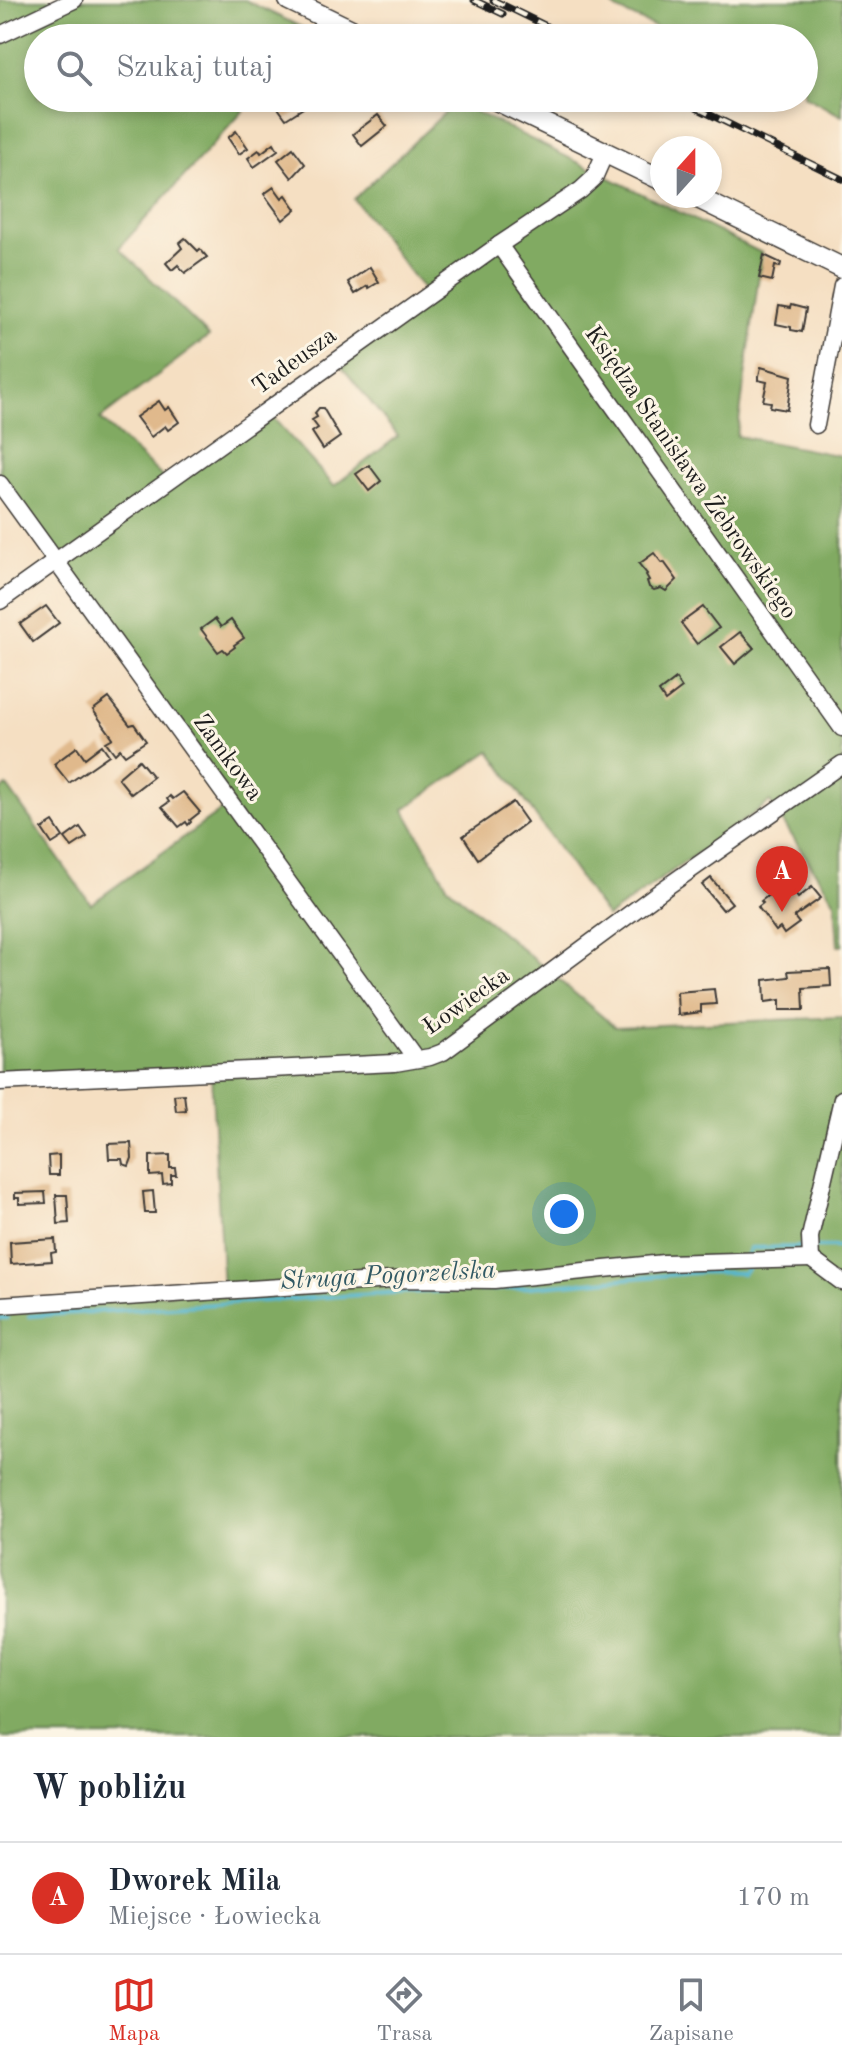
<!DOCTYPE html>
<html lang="pl">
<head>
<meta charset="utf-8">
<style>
  body { margin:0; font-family:"Old Standard TT",serif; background:#f2f2f3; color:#1f2937 }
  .compass { position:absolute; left:650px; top:136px; width:72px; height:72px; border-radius:50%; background:#fff; box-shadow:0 4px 12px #0003; rotate:21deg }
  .you { position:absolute; left:564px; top:1214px; width:28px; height:28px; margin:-20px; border:6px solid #fff; border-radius:50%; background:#1a73e8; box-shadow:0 0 0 12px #1a73e833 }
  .badge { display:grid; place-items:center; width:52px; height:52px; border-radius:50%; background:#d93025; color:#fff; font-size:26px; font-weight:700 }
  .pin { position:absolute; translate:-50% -66px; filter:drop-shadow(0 2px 4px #0008) }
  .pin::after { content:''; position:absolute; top:42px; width:28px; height:24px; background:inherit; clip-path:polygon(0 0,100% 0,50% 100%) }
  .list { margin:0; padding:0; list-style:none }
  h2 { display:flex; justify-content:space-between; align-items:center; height:104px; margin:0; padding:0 32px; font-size:34px }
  h2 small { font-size:26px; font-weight:400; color:#747a83 }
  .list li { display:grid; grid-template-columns:52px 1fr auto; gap:24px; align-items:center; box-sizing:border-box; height:112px; padding:0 32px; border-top:2px solid #e0e1e3 }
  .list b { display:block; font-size:30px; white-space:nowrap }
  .list p { margin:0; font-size:26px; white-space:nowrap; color:#747a83 }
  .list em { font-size:26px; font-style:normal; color:#747a83 }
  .icon { flex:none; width:44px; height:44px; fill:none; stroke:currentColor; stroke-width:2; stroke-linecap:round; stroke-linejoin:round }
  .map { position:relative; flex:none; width:842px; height:1737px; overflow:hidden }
  .search { position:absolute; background:#fff; box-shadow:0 4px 12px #0003; left:24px; right:24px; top:24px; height:88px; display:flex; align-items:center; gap:20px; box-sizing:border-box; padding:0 28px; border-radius:44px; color:#747a83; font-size:30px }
  .sheet { height:216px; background:#fff }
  nav { display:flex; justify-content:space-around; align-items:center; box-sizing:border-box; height:112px; border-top:2px solid #e0e1e3; background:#fff; font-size:22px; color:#747a83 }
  nav a { display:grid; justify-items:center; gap:4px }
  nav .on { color:#d93025 }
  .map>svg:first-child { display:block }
  .forest { fill:#81aa62; stroke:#4e633f; stroke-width:2 }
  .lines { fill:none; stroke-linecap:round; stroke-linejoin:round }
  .stream { stroke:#51b5cf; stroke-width:4 }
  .building { fill:#e0b98c }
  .minor-casing { stroke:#3d3935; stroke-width:19 }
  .major-casing { stroke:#3d3935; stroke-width:23 }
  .minor { stroke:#fff; stroke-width:16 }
  .major { stroke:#fff; stroke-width:20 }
  .rail-casing { stroke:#1c1c1c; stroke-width:7 }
  .rail { stroke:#fcf5e5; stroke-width:4; stroke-dasharray:12; stroke-linecap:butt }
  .labels { text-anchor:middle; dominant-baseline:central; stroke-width:6; stroke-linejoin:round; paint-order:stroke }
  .street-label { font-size:24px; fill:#1c1c1c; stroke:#fcf5e5 }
  .water-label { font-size:26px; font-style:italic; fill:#315964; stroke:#fcf5e5 }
</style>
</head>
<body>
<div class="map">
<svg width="842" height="1737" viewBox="0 0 842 1737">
  <rect width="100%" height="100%" fill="#fcf5e5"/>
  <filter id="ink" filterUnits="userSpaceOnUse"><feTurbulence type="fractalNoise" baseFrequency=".0125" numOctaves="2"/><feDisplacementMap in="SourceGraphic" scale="16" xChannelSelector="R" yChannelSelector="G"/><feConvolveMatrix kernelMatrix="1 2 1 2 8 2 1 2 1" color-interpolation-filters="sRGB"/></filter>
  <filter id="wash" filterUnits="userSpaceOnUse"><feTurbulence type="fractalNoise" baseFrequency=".006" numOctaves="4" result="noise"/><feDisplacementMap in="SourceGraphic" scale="32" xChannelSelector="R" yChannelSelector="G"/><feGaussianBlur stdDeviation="1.8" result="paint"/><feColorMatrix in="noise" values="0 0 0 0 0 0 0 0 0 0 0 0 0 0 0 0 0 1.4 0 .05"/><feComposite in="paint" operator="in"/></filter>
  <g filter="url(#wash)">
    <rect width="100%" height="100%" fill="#f5dfc2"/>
    <!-- forest -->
    <g class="forest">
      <path d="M0,0H245L314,33L310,38H38V98H255L119,248L209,336L100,419L168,482L267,411L334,486L398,436L337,361L428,296L354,199L456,102L762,253L737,436L842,456V946H838L835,902L770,802L607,917L490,751L404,809L448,887L615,1027L842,1017V1737H0V1305L223,1290L211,1072L0,1082V791L7,786L91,904L230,804L0,484Z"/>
      <path d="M606,0H842V116L804,96V38H679L618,10Z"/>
    </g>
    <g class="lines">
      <!-- stream -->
      <g class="stream">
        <path d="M816,1247H842"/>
        <path d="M748,1256L750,1248L808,1247"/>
        <path d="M29,1316L389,1293L506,1289L704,1272L743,1273L747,1269"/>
        <path d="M0,1318H7"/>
      </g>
    </g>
    <g id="blocks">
      <!-- building -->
      <g class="building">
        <path d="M277,98H312L314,101L286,119L273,101Z"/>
        <path d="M378,115L387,126L362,146L353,134Z"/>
        <path d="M236,131L248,148L239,154L228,138Z"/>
        <path d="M274,143L278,150L254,167L248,158L259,150L261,153Z"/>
        <path d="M293,148L305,164L292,178L278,160Z"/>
        <path d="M274,187L282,198L286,195L296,209L283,220L264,194Z"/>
        <path d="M185,238L198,251L200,249L207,257L185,273L178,265L172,270L166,263L182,248L179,243Z"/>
        <path d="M764,255L781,263L780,267L775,266L772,281L759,278Z"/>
        <path d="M370,267L379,282L369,288L368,286L355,294L348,282Z"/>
        <path d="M791,305L806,309L802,332L791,330V327L776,324L779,306L790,308Z"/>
        <path d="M761,367L792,376L787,410L770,407L771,402L763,401L767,382L758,380Z"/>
        <path d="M159,401L165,410L169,407L179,422L168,430L165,426L151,437L136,417Z"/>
        <path d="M319,408H323L340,437L323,449L312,432L318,428L312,420L317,417L315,413Z"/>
        <path d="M369,465L381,481L369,491L356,474Z"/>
        <path d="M654,553L662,563L664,562L677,580L666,591L661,588L654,590L649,587L647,581L649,580L646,575L647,574L639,564Z"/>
        <path d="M46,606L59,623L33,642L20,624Z"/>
        <path d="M703,607L719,628L697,644L681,623Z"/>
        <path d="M215,619L221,627L231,620L244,638L234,645L235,647L227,653L223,649L218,652L201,629Z"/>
        <path d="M740,632L754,648L735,664L721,647Z"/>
        <path d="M676,679L682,688L665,701L659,692Z"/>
        <path d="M109,698L130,725L134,724L146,741L125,755L120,749L115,754L106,742L113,738L93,710Z"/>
        <path d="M102,745L109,755L69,783L54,764L77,747L85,758Z"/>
        <path d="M139,760L153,777L131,794L118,778Z"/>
        <path d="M183,792L200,812L190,820L191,822L188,825L186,822L179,827L162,807L169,802L167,799L170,796L173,799Z"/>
        <path d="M513,802L527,822L478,859L463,836Z"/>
        <path d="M53,822L63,837L52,844L42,829Z"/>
        <path d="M80,827L87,837L72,847L65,838Z"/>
        <path d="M711,878L732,903L723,910L702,885Z"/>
        <path d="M790,887L798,898L812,887L821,898L794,917L799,923L784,934L780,928L776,931L758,907L763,903L761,901L774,891L778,896Z"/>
        <path d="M830,969L831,986L803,988L804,1010H780V1000L765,1002L764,980L789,977L788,971Z"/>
        <path d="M714,989L716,1004L701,1005V1012L678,1015L677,992Z"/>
        <path d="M184,1094L186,1110L176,1111L174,1095Z"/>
        <path d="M131,1143L132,1158L129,1166L123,1164L122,1159H109L108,1144Z"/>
        <path d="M59,1155V1175H49L48,1156Z"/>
        <path d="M170,1155V1168H175L176,1175H171V1183L163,1184L162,1175L150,1176V1156Z"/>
        <path d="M153,1191L155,1213H145L143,1192Z"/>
        <path d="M45,1192L46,1203L19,1204V1198H15V1193Z"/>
        <path d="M56,1195H67L69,1223L58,1224Z"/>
        <path d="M55,1239L56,1252L51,1253L52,1261L11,1264L10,1242Z"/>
      </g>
    </g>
  </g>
  <g filter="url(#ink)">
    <use href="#blocks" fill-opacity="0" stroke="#3d3935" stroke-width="2"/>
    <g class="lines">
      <!-- minor casing -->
      <g class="minor-casing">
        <g id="minor">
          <path d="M0,35L74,0"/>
          <path d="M499,245L842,728"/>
          <path d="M816,425L842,286"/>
          <path d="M0,484L416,1059"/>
          <path d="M0,601L499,245L581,190L594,178L605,153"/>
          <path d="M0,1082L395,1063L430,1057L443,1052L665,888L842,764"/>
          <path d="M811,1259L810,1237L842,1099"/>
          <path d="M811,1259L842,1282"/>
          <path d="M0,1305L408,1279L494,1280L664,1263L811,1259"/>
        </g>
      </g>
      <!-- major casing -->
      <g class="major-casing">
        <g id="major">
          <path d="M289,0L368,38"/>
          <path d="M492,98L662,180"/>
          <path d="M694,196L842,268"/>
        </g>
      </g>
      <!-- minor -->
      <use href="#minor" class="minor"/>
      <!-- major -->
      <use href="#major" class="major"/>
      <!-- rail casing -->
      <g class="rail-casing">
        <g id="rail">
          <path d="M474,0L503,14"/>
          <path d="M493,0L571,38"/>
          <path d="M676,98L842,179"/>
        </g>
      </g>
      <!-- rail -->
      <use href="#rail" class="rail"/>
    </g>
  </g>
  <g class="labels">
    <!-- street labels -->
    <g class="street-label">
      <text transform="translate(295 362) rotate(-36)">Tadeusza</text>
      <text transform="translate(690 473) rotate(55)">Księdza Stanisława Żebrowskiego</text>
      <text transform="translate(227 758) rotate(54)">Zamkowa</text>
      <text transform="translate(467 1002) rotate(-35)">Łowiecka</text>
    </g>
    <!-- water labels -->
    <g class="water-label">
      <text transform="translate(388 1276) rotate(-3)">Struga Pogorzelska</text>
    </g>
  </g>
</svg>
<svg class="compass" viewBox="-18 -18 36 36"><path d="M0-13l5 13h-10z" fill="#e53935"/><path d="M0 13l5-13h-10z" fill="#747a83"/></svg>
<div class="you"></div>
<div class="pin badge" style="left:782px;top:912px">A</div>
<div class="search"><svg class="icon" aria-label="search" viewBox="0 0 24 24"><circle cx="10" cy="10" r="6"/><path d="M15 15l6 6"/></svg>Szukaj tutaj</div>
</div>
<section class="sheet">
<h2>W pobliżu<small></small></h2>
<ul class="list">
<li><span class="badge">A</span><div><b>Dworek Mila</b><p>Miejsce · Łowiecka</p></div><em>170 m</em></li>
</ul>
</section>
<nav>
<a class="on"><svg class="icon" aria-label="map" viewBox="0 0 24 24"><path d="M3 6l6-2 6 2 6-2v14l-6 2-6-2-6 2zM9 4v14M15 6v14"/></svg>Mapa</a>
<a><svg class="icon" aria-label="directions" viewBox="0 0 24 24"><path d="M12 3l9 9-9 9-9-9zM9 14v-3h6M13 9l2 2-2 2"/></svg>Trasa</a>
<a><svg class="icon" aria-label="saved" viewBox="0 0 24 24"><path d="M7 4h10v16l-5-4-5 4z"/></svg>Zapisane</a>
</nav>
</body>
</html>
